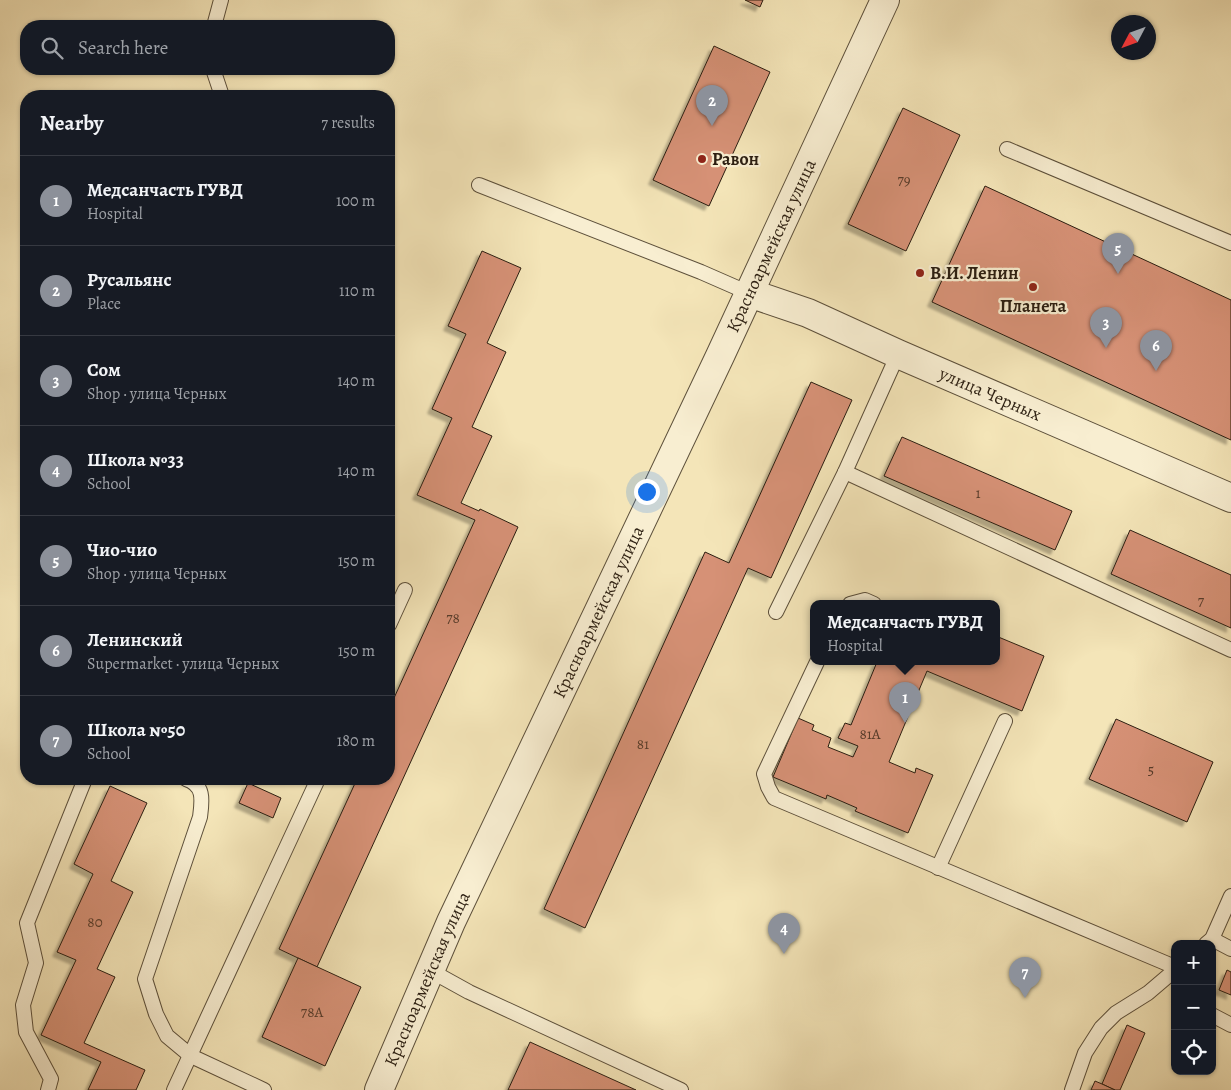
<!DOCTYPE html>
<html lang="en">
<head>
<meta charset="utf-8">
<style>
  body { margin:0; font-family:Alegreya,serif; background:#242831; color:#f1f3f6 }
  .controls { position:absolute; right:15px; bottom:15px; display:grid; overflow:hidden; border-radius:10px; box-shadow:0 1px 4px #0004 }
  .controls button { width:45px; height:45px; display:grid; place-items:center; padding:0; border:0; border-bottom:1px solid #363941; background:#171b24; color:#f1f3f6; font:25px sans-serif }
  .compass { position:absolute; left:1111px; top:15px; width:45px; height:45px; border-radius:50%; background:#171b24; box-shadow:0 1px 4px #0004; rotate:229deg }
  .you { position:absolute; left:646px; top:491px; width:18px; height:18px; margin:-12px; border:4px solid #fff; border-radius:50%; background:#1a73e8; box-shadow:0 0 0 8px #1a73e833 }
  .badge { display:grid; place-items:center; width:32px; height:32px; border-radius:50%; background:#8c9099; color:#fff; font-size:16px; font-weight:700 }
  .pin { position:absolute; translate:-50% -41px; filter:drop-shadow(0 1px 2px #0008) }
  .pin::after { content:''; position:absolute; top:26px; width:18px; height:15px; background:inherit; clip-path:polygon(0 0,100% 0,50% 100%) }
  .popup { position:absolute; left:810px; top:600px; width:190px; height:65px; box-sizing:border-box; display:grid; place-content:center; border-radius:10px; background:#171b24; filter:drop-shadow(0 1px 4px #0005); font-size:16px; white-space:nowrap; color:#9ea1a6 }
  .popup b { font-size:19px; color:#f1f3f6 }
  .popup::after { content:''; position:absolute; left:50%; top:100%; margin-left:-10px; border:10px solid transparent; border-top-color:#171b24 }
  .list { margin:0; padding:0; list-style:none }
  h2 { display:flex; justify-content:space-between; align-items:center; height:65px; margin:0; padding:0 20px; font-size:21px }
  h2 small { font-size:16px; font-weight:400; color:#9ea1a6 }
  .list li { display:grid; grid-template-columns:32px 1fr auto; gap:15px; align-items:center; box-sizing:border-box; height:90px; padding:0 20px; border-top:1px solid #363941 }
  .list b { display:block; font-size:19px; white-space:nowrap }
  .list p { margin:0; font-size:16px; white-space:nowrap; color:#9ea1a6 }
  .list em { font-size:16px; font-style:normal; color:#9ea1a6 }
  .icon { flex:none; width:28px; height:28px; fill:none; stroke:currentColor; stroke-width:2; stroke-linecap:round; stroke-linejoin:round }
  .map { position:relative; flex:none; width:1231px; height:1090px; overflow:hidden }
  .search { position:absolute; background:#171b24; box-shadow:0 1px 4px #0004; left:20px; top:20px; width:375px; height:55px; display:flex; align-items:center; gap:12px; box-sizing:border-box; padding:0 18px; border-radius:20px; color:#9ea1a6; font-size:19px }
  .panel { position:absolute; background:#171b24; box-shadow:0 1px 4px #0004; left:20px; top:90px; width:375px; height:695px; border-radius:20px }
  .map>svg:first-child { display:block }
  .building { fill:#d69176; stroke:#2b1e11; filter:url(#shadow) }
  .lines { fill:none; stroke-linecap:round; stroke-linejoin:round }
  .service-casing { stroke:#5d503b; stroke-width:16 }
  .tertiary-casing { stroke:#5d503b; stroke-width:30 }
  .service { stroke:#f8eed1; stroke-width:14 }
  .tertiary { stroke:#f8eed1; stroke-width:28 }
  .poi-dot { fill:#8f2418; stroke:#f8eed1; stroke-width:2 }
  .labels { text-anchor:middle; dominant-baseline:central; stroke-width:4.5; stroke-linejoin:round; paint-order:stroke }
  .number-label { font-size:15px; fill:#563b2a }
  .poi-label { font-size:18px; font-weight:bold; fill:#2b1e11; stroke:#f8eed1; text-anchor:start }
  .street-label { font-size:18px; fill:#2b1e11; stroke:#f8eed1 }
</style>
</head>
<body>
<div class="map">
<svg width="1231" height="1090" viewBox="0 0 1231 1090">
  <defs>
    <filter id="shadow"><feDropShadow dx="-4.5" dy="4.5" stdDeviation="1" flood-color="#0004"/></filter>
  </defs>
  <rect width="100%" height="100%" fill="#f4e5b8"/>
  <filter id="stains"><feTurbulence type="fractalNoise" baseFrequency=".004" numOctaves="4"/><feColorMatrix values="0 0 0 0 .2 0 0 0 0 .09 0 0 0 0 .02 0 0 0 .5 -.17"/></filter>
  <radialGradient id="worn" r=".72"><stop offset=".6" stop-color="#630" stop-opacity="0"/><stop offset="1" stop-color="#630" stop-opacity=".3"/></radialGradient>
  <!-- building -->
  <g class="building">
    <path d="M745,0H763L760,7Z"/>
    <path d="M714,46L770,72L709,206L653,180Z"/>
    <path d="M903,108L960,135L906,251L848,224Z"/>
    <path d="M985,186L1231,300V440L932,302Z"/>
    <path d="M482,251L521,268L487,343L506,352L472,427L492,436L461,503L479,511L480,509L518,527L317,967L279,949L357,779H389V709L475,520L417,495L452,418L432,409L466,334L448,326Z"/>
    <path d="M811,382L852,400L771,578L748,568L585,928L544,909L705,552L729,563Z"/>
    <path d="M902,437L1072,511L1055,550L884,476Z"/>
    <path d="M1130,530L1231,575V628L1111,574Z"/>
    <path d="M996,636L1044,656L1022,711L927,671L889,762L915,773L916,768L933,775L908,833L855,811L857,808L827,795L826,799L773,777L798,718L814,725L812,730L831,738L828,747L853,757L858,746L838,738L845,723L851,725L877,662H996Z"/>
    <path d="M1116,719L1213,762L1187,822L1089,779Z"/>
    <path d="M248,783L281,798L273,818L239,803Z"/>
    <path d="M110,786L147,803L111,881L133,892L97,969L115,977L84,1043L145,1070L136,1090H88L101,1062L41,1035L76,960L57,952L93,874L74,864Z"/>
    <path d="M298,958L361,987L325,1066L262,1037Z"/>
    <path d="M1227,970L1231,972V995L1219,990Z"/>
    <path d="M1127,1025L1145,1033L1120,1090H1115L1102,1084Z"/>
    <path d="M530,1042L636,1090H508Z"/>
    <path d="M1095,1081L1102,1084L1115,1090H1091Z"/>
  </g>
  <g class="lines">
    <!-- service casing -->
    <g class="service-casing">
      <g id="service">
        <path d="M214,26L221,0"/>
        <path d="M213,69L222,96"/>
        <path d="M1007,149L1231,243"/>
        <path d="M479,185L701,272L749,293"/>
        <path d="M845,472L1231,650"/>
        <path d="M850,604L865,600L874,604"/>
        <path d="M776,612L845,472L898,354"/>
        <path d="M389,625L405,590"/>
        <path d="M817,662L764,774L768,787L774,798L1175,967"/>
        <path d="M186,779C205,785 202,801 200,817L145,979L156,1014L167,1036L191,1056L264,1090"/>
        <path d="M938,868L1005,721"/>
        <path d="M1212,939L1231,949"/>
        <path d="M1206,944L1212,939L1231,896"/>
        <path d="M431,971L469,992L681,1090"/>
        <path d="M1212,1015L1231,1025"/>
        <path d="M48,1090L51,1079L26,1032L23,1005L36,963L27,923L85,779"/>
        <path d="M174,1090L318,779"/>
        <path d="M1072,1090L1085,1053L1101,1028L1116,1013L1148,993L1175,970"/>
      </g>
    </g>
    <!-- tertiary casing -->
    <g class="tertiary-casing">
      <g id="tertiary">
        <path id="s1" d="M749,293L808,313L898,354L1231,498"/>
        <path id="s2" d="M379,1090L451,922L720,356L885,0"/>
      </g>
    </g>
    <!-- service -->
    <use href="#service" class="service"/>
    <!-- tertiary -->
    <use href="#tertiary" class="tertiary"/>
  </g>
  <!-- markers -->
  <g class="poi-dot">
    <circle cx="702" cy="159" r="5"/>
    <circle cx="920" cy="273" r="5"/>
    <circle cx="1033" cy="287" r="5"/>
  </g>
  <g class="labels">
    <!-- number labels -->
    <g class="number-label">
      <text x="904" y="180">79</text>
      <text x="978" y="493">1</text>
      <text x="1201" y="601">7</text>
      <text x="453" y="618">78</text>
      <text x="870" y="734">81А</text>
      <text x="643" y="744">81</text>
      <text x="1151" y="770">5</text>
      <text x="95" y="922">80</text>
      <text x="312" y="1012">78А</text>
    </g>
    <!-- poi labels -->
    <g class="poi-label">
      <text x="712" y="159">Равон</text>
      <text x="930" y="273">В.И. Ленин</text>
      <text x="1033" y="306" text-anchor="middle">Планета</text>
    </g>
    <!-- street labels -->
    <g class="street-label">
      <text stroke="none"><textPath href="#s2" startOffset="931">Красноармейская улица</textPath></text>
      <text stroke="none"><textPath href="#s1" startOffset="262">улица Черных</textPath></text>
      <text stroke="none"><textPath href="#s2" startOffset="526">Красноармейская улица</textPath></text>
      <text stroke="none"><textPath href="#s2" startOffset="121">Красноармейская улица</textPath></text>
    </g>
  </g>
  <rect width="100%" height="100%" filter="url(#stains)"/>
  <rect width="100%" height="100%" fill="url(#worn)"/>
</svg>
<div class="controls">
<button>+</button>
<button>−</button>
<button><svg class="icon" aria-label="locate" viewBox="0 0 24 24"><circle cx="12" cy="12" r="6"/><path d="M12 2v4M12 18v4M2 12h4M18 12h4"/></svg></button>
</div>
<svg class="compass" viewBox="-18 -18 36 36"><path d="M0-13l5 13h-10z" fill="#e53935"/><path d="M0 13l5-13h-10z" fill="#9ea1a6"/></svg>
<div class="you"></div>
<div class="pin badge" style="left:905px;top:723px">1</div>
<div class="popup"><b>Медсанчасть ГУВД</b>Hospital</div>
<div class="pin badge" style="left:712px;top:126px">2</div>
<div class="pin badge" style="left:1106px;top:348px">3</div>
<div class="pin badge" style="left:784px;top:954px">4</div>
<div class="pin badge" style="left:1118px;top:274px">5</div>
<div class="pin badge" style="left:1156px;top:371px">6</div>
<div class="pin badge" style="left:1025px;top:998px">7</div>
<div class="search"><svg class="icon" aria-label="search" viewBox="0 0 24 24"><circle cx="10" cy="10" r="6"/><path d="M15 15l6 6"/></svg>Search here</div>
<section class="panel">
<h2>Nearby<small>7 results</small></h2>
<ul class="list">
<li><span class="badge">1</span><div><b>Медсанчасть ГУВД</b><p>Hospital</p></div><em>100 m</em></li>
<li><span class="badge">2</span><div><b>Русальянс</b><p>Place</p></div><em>110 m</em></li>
<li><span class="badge">3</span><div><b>Сом</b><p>Shop · улица Черных</p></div><em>140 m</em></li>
<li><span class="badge">4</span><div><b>Школа №33</b><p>School</p></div><em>140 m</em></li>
<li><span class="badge">5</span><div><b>Чио-чио</b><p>Shop · улица Черных</p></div><em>150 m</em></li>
<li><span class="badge">6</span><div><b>Ленинский</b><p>Supermarket · улица Черных</p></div><em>150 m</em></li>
<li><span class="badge">7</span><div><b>Школа №50</b><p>School</p></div><em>180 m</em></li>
</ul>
</section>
</div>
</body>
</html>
